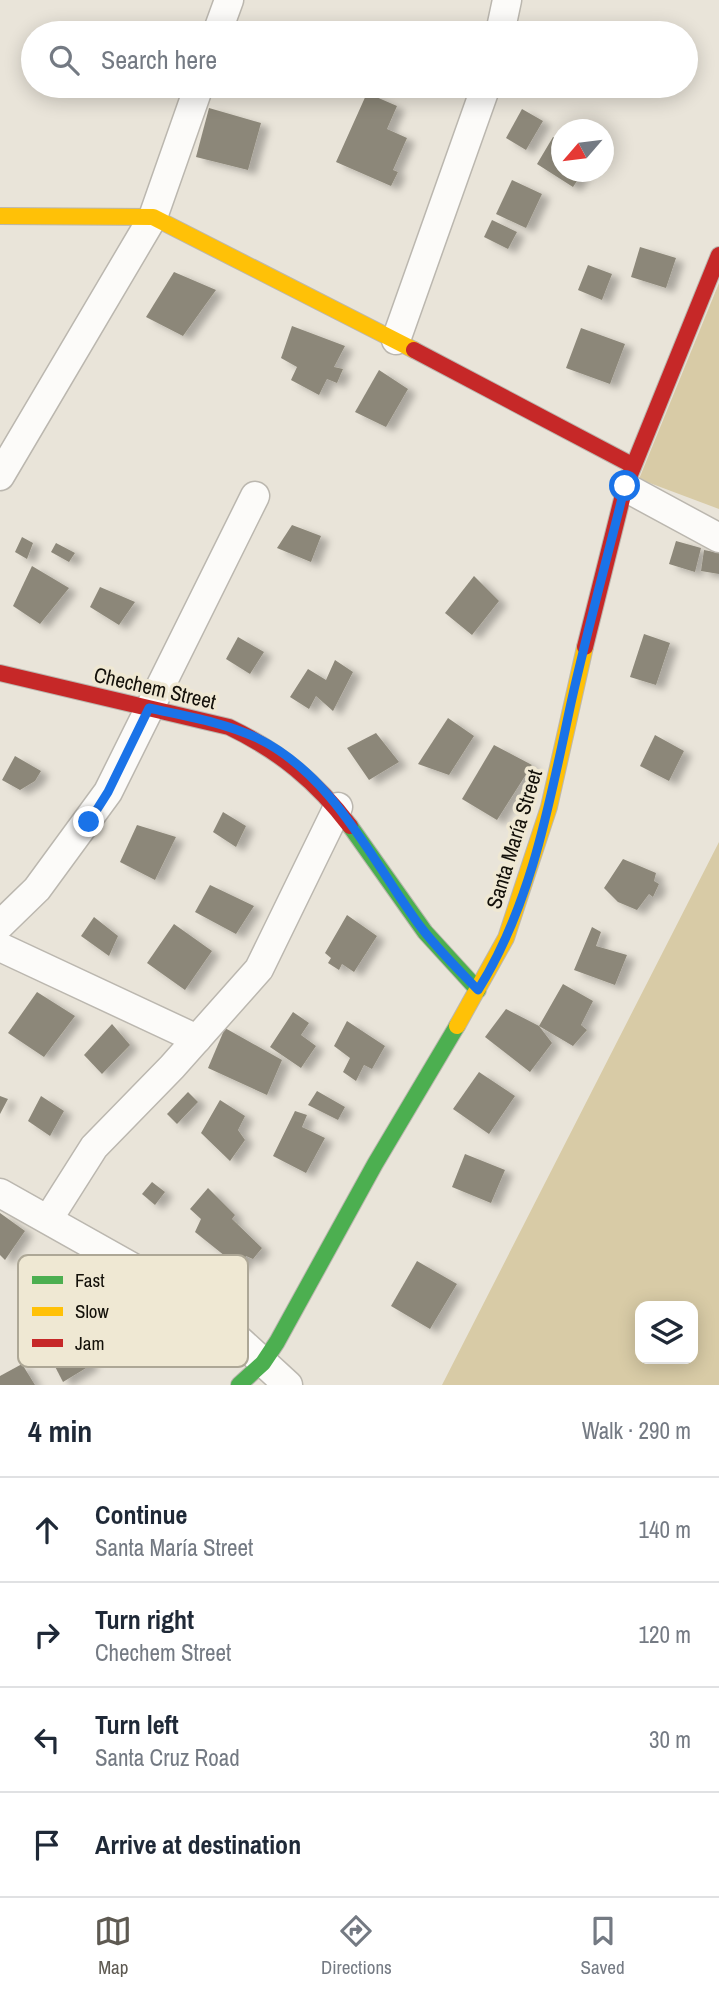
<!DOCTYPE html>
<html lang="en">
<head>
<meta charset="utf-8">
<style>
  body { margin:0; font-family:"Archivo Narrow",sans-serif; background:#f2f2f3; color:#1f2937 }
  .controls { position:absolute; right:21px; bottom:21px; display:grid; overflow:hidden; border-radius:14px; box-shadow:0 4px 18px #0003 }
  .controls button { width:63px; height:63px; display:grid; place-items:center; padding:0; border:0; border-bottom:2px solid #e0e1e3; background:#fff; color:#1f2937; font:35px sans-serif }
  .compass { position:absolute; left:551px; top:119px; width:63px; height:63px; border-radius:50%; background:#fff; box-shadow:0 4px 18px #0003; rotate:242deg }
  .stop { position:absolute; width:21px; height:21px; margin:-16px; border:5px solid #1a73e8; border-radius:50%; background:#fff }
  .stop.end { background:#1a73e8; border-color:#fff; box-shadow:0 2px 7px #0008 }
  .list { margin:0; padding:0; list-style:none }
  h2 { display:flex; justify-content:space-between; align-items:center; height:91px; margin:0; padding:0 28px; font-size:30px }
  h2 small { font-size:23px; font-weight:400; color:#747a83 }
  .list li { display:grid; grid-template-columns:46px 1fr auto; gap:21px; align-items:center; box-sizing:border-box; height:105px; padding:0 28px; border-top:2px solid #e0e1e3 }
  .list b { display:block; font-size:26px; white-space:nowrap }
  .list p { margin:0; font-size:23px; white-space:nowrap; color:#747a83 }
  .list em { font-size:23px; font-style:normal; color:#747a83 }
  .icon { flex:none; width:38px; height:38px; fill:none; stroke:currentColor; stroke-width:2; stroke-linecap:round; stroke-linejoin:round }
  .map { position:relative; flex:none; width:719px; height:1385px; overflow:hidden }
  .search { position:absolute; background:#fff; box-shadow:0 4px 18px #0003; left:21px; right:21px; top:21px; height:77px; display:flex; align-items:center; gap:18px; box-sizing:border-box; padding:0 24px; border-radius:38px; color:#747a83; font-size:26px }
  .sheet { height:511px; background:#fff }
  nav { display:flex; justify-content:space-around; align-items:center; box-sizing:border-box; height:98px; border-top:2px solid #e0e1e3; background:#fff; font-size:19px; color:#747a83 }
  nav a { display:grid; justify-items:center; gap:4px }
  nav .on { color:#5e5a52 }
  .map>svg:first-child { display:block }
  .green { fill:#d8cba6; fill-rule:evenodd }
  .building { fill:#8c8779; filter:url(#shadow) }
  .lines { fill:none; stroke-linecap:round; stroke-linejoin:round }
  .street-casing { stroke:#bbb7af; stroke-width:31 }
  .fast-casing { stroke:#bbb7af; stroke-width:18 }
  .slow-casing { stroke:#bbb7af; stroke-width:18 }
  .jam-casing { stroke:#bbb7af; stroke-width:18 }
  .street { stroke:#fcfbf9; stroke-width:28 }
  .fast { stroke:#4caf50; stroke-width:16 }
  .slow { stroke:#ffc107; stroke-width:16 }
  .jam { stroke:#c62828; stroke-width:16 }
  .route { stroke:#1a73e8; stroke-width:9 }
  .labels { text-anchor:middle; dominant-baseline:central; stroke-width:7; stroke-linejoin:round; paint-order:stroke }
  .street-label { font-size:21px; fill:#131009; stroke:#efe8d3 }
  .key { fill:#efe8d3; stroke:#ada796; stroke-width:2 }
  .key-label { font-size:19px; fill:#131009 }
</style>
</head>
<body>
<div class="map">
<svg width="719" height="1385" viewBox="0 0 719 1385">
  <defs>
    <filter id="shadow"><feDropShadow dx="8" dy="4.5" stdDeviation="3.5" flood-color="#0004"/></filter>
  </defs>
  <rect width="100%" height="100%" fill="#e9e4d9"/>
  <!-- green -->
  <g class="green">
    <path d="M719,283V509L639,479Z"/>
    <path d="M719,842V1385H442ZM640,1306H693V1359H640Z"/>
  </g>
  <!-- building -->
  <g class="building">
    <path d="M367,93L397,106L387,129L407,138L393,170L398,172L391,186L336,162Z"/>
    <path d="M209,108L261,123L248,170L196,157Z"/>
    <path d="M522,109L543,121L526,150L506,138Z"/>
    <path d="M553,137L562,142V172H583L573,187L537,164Z"/>
    <path d="M512,180L542,194L526,228L496,214Z"/>
    <path d="M492,220L517,232L508,249L484,237Z"/>
    <path d="M640,247L676,258L666,288L631,277Z"/>
    <path d="M588,265L612,274L602,300L578,290Z"/>
    <path d="M174,272L216,290L183,336L146,317Z"/>
    <path d="M292,326L345,346L334,367L343,369L337,383L327,379L319,395L291,380L297,367L281,358Z"/>
    <path d="M581,328L625,344L610,384L566,368Z"/>
    <path d="M379,370L408,389L386,427L355,412Z"/>
    <path d="M292,525L321,536L311,562L277,548Z"/>
    <path d="M22,537L33,543L27,559L15,552Z"/>
    <path d="M676,541L701,548L695,572L669,564Z"/>
    <path d="M56,543L75,553L69,562L51,552Z"/>
    <path d="M704,550L719,553V574L701,571Z"/>
    <path d="M32,566L69,588L40,624L13,606Z"/>
    <path d="M474,576L499,601L472,635L445,613Z"/>
    <path d="M100,587L135,602L119,625L90,607Z"/>
    <path d="M644,634L670,643L656,685L630,677Z"/>
    <path d="M238,637L264,652L250,674L226,659Z"/>
    <path d="M335,660L353,672L333,711L316,696L309,709L290,697L308,669L326,680Z"/>
    <path d="M448,718L474,736L449,775L418,764Z"/>
    <path d="M376,733L399,762L369,780L347,748Z"/>
    <path d="M655,735L684,751L669,781L640,766Z"/>
    <path d="M494,745L532,765L497,820L462,799Z"/>
    <path d="M15,756L41,771L35,781L20,790L2,780Z"/>
    <path d="M223,812L246,826L236,847L213,832Z"/>
    <path d="M137,825L176,837L155,880L120,862Z"/>
    <path d="M623,859L656,873L654,881L659,884L653,897L649,894L637,910L618,902L604,888Z"/>
    <path d="M210,885L254,906L236,934L195,912Z"/>
    <path d="M347,915L377,936L354,972L342,964L339,970L328,963L331,958L325,953Z"/>
    <path d="M94,917L118,936L109,956L81,936Z"/>
    <path d="M174,924L212,951L185,990L147,963Z"/>
    <path d="M592,927L601,932L596,946L627,955L615,985L574,970Z"/>
    <path d="M563,984L593,1001L581,1025L587,1030L573,1046L539,1026Z"/>
    <path d="M37,992L75,1016L44,1057L8,1033Z"/>
    <path d="M506,1009L539,1026L552,1043L530,1072L485,1037Z"/>
    <path d="M293,1012L309,1023L301,1035L316,1046L301,1068L270,1047Z"/>
    <path d="M347,1021L385,1046L372,1069L364,1065L356,1081L343,1072L350,1058L334,1046Z"/>
    <path d="M112,1024L130,1045L102,1074L84,1055Z"/>
    <path d="M225,1028L282,1060L267,1095L208,1068Z"/>
    <path d="M479,1072L515,1096L489,1134L453,1109Z"/>
    <path d="M317,1091L345,1107L338,1120L308,1105Z"/>
    <path d="M188,1092L198,1102L177,1124L167,1114Z"/>
    <path d="M0,1096L8,1099L0,1114Z"/>
    <path d="M41,1096L64,1111L50,1136L28,1121Z"/>
    <path d="M220,1100L245,1116L238,1130L245,1140L230,1161L201,1133Z"/>
    <path d="M295,1111L307,1115L302,1127L325,1138L306,1173L273,1156Z"/>
    <path d="M465,1154L505,1170L491,1203L452,1187Z"/>
    <path d="M152,1182L165,1192L155,1205L142,1194Z"/>
    <path d="M208,1188L235,1215L232,1219L262,1248L253,1259L246,1256L240,1268L195,1232L201,1219L190,1209Z"/>
    <path d="M0,1213L25,1231L5,1260L0,1255Z"/>
    <path d="M417,1261L457,1284L430,1329L391,1306Z"/>
    <path d="M77,1335L91,1365L63,1382L47,1351Z"/>
    <path d="M22,1364L35,1385H0V1376Z"/>
  </g>
  <g class="lines">
    <!-- street casing -->
    <g class="street-casing">
      <g id="street">
        <path d="M217,33L229,0"/>
        <path d="M500,33L507,0"/>
        <path d="M396,340L486,86"/>
        <path d="M0,476L153,217L199,86"/>
        <path d="M625,487L719,538"/>
        <path d="M0,925L37,889L108,792L255,496"/>
        <path d="M0,947L197,1039"/>
        <path d="M0,1193L203,1307L288,1385"/>
        <path d="M49,1218L94,1147L172,1067L259,969L338,807"/>
      </g>
    </g>
    <!-- fast casing -->
    <g class="fast-casing">
      <g id="fast">
        <path d="M350,826L425,932L478,990"/>
        <path d="M239,1385L263,1363L277,1342L375,1164L457,1026"/>
      </g>
    </g>
    <!-- slow casing -->
    <g class="slow-casing">
      <g id="slow">
        <path d="M0,216L153,217L414,350"/>
        <path d="M457,1026L506,938L549,807L585,647"/>
      </g>
    </g>
    <!-- jam casing -->
    <g class="jam-casing">
      <g id="jam">
        <path d="M414,350L632,465"/>
        <path d="M585,647L625,487L719,255"/>
        <path d="M0,673L229,727C279,751 317,782 350,826"/>
      </g>
    </g>
    <!-- street -->
    <use href="#street" class="street"/>
    <!-- fast -->
    <use href="#fast" class="fast"/>
    <!-- slow -->
    <use href="#slow" class="slow"/>
    <!-- jam -->
    <use href="#jam" class="jam"/>
  </g>
  <g class="lines">
    <!-- route -->
    <path class="route" d="M89,822L108,792L149,708C185,716 223,722 257,738C332,774 371,859 417,922C435,947 457,968 478,990C532,904 550,800 571,703C587,631 607,559 625,486"/>
  </g>
  <g class="labels">
    <!-- street labels -->
    <g class="street-label">
      <text transform="translate(155 688) rotate(13)">Chechem Street</text>
      <text transform="translate(514 839) rotate(-73)">Santa María Street</text>
    </g>
  </g>
  <!-- legend -->
  <rect x="18" y="1255" width="230" height="112" rx="10" class="key"/>
  <rect x="32" y="1276" width="31" height="8" fill="#4caf50"/>
  <rect x="32" y="1307" width="31" height="9" fill="#ffc107"/>
  <rect x="32" y="1339" width="31" height="8" fill="#c62828"/>
  <g class="key-label">
    <text x="75" y="1287">Fast</text>
    <text x="75" y="1318">Slow</text>
    <text x="75" y="1350">Jam</text>
  </g>
</svg>
<div class="controls">
<button><svg class="icon" aria-label="layers" viewBox="0 0 24 24"><path d="M12 4l9 5-9 5-9-5zM3 14l9 5 9-5"/></svg></button>
</div>
<svg class="compass" viewBox="-18 -18 36 36"><path d="M0-13l5 13h-10z" fill="#e53935"/><path d="M0 13l5-13h-10z" fill="#747a83"/></svg>
<div class="stop" style="left:625px;top:486px"></div>
<div class="stop end" style="left:89px;top:822px"></div>
<div class="search"><svg class="icon" aria-label="search" viewBox="0 0 24 24"><circle cx="10" cy="10" r="6"/><path d="M15 15l6 6"/></svg>Search here</div>
</div>
<section class="sheet">
<h2>4 min<small>Walk · 290 m</small></h2>
<ul class="list">
<li><svg class="icon" aria-label="ahead" viewBox="0 0 24 24"><path d="M12 20V5M6 11l6-6 6 6"/></svg><div><b>Continue</b><p>Santa María Street</p></div><em>140 m</em></li>
<li><svg class="icon" aria-label="right" viewBox="0 0 24 24"><path d="M7 20v-9h11M14 6l5 5-5 5"/></svg><div><b>Turn right</b><p>Chechem Street</p></div><em>120 m</em></li>
<li><svg class="icon" aria-label="left" viewBox="0 0 24 24"><path d="M17 20v-9H6M10 6l-5 5 5 5"/></svg><div><b>Turn left</b><p>Santa Cruz Road</p></div><em>30 m</em></li>
<li><svg class="icon" aria-label="arrive" viewBox="0 0 24 24"><path d="M6 21V4h12l-3 4 3 4H6"/></svg><div><b>Arrive at destination</b></div></li>
</ul>
</section>
<nav>
<a class="on"><svg class="icon" aria-label="map" viewBox="0 0 24 24"><path d="M3 6l6-2 6 2 6-2v14l-6 2-6-2-6 2zM9 4v14M15 6v14"/></svg>Map</a>
<a><svg class="icon" aria-label="directions" viewBox="0 0 24 24"><path d="M12 3l9 9-9 9-9-9zM9 14v-3h6M13 9l2 2-2 2"/></svg>Directions</a>
<a><svg class="icon" aria-label="saved" viewBox="0 0 24 24"><path d="M7 4h10v16l-5-4-5 4z"/></svg>Saved</a>
</nav>
</body>
</html>
